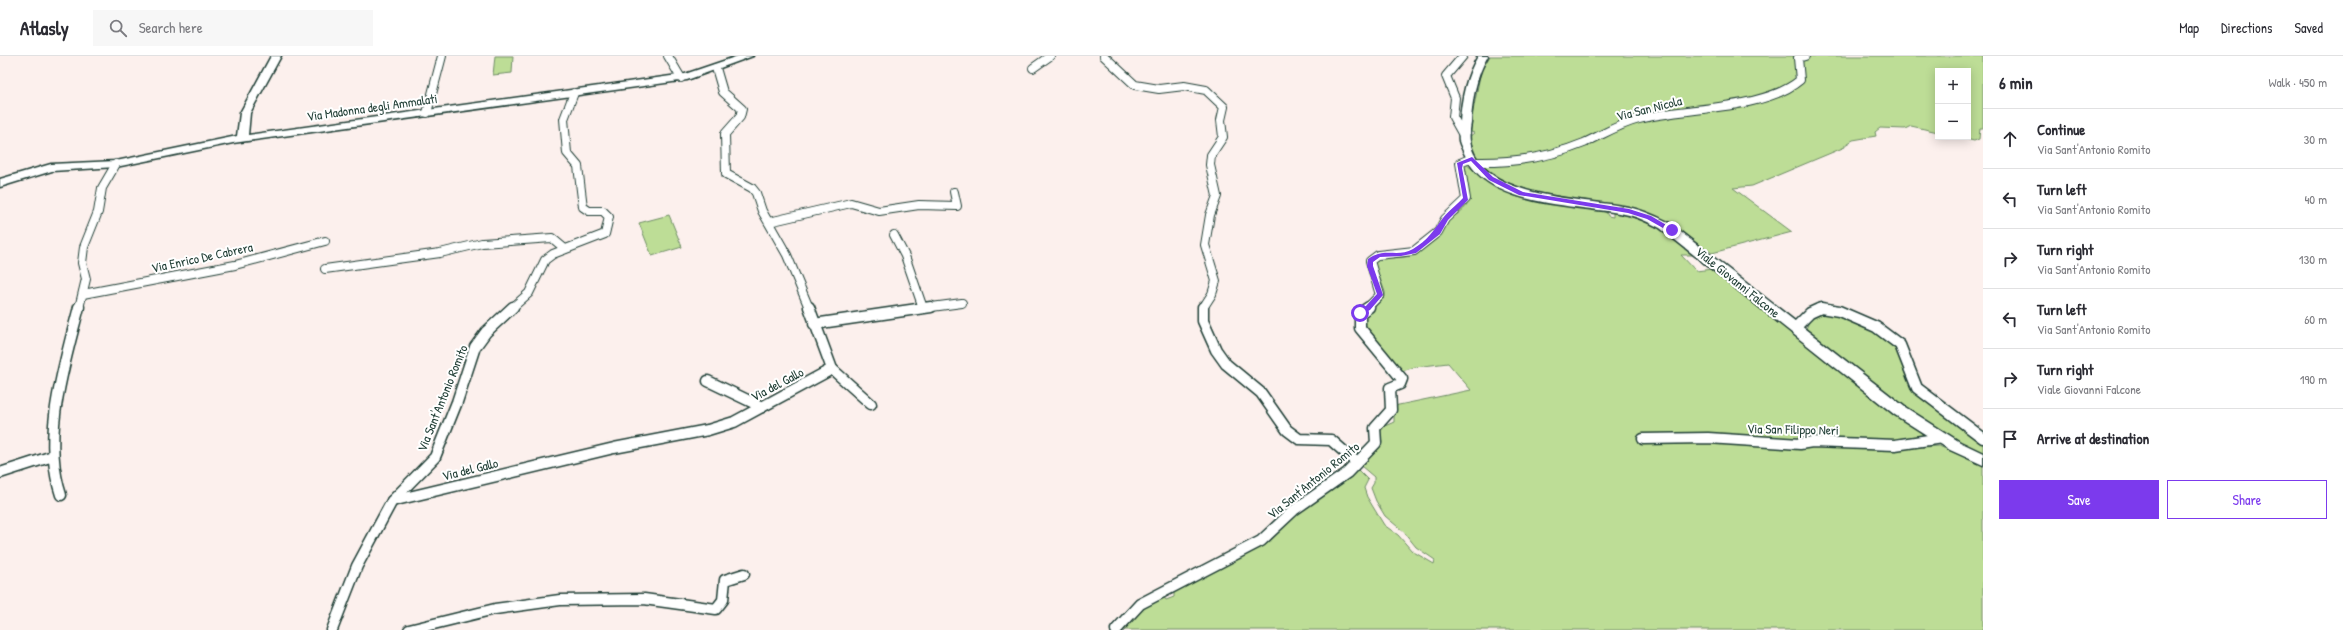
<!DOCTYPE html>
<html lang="en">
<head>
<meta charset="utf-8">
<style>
  body { margin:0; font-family:"Patrick Hand",sans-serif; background:#f7f7f7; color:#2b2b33 }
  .controls { position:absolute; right:12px; top:12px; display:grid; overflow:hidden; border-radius:0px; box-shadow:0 2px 10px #0003 }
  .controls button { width:36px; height:36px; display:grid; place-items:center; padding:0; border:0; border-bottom:1px solid #e1e1e2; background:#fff; color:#2b2b33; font:20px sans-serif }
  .stop { position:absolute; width:12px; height:12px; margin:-9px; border:3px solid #7c3aed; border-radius:50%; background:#fff }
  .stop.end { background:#7c3aed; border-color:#fff; box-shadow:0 1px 4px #0008 }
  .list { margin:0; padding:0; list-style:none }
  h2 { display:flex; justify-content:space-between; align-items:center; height:52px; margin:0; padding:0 16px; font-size:17px }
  h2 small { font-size:13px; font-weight:400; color:#7c7c81 }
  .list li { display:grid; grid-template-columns:26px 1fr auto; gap:12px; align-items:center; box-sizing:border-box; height:60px; padding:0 16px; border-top:1px solid #e1e1e2 }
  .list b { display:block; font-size:15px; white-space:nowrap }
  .list p { margin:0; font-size:13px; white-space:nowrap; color:#7c7c81 }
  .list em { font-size:13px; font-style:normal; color:#7c7c81 }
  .actions { display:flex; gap:8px; padding:12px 16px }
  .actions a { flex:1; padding:9px 0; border:1px solid #7c3aed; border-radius:0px; text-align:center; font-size:14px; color:#7c3aed }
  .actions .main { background:#7c3aed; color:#fff }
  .icon { flex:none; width:22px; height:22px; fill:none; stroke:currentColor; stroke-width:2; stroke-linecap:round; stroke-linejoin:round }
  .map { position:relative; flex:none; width:1983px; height:574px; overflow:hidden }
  header { display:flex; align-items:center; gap:24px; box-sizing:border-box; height:56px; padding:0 20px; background:#fff; border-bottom:1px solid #e1e1e2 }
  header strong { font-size:19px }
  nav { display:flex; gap:22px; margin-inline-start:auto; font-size:14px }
  .search { width:280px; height:36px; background:#f7f7f7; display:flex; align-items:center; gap:10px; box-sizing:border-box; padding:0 14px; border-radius:0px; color:#7c7c81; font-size:15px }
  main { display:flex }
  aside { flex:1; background:#fff }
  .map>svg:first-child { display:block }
  .green { fill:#bddd96; stroke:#6e8d65 }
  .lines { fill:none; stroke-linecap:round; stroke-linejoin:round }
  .street-far1-casing { stroke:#1f3d34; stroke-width:10 }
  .street-casing { stroke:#1f3d34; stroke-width:13 }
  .secondary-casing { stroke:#1f3d34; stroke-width:3 }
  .street-far1 { stroke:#fff; stroke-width:8 }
  .street { stroke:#fff; stroke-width:10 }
  .secondary { fill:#fff; fill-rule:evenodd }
  .route { fill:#7c3aed }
  .labels { text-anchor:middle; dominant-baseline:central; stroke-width:4; stroke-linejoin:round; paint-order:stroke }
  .street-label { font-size:13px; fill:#1f3d34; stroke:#fff }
</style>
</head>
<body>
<header>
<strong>Atlasly</strong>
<div class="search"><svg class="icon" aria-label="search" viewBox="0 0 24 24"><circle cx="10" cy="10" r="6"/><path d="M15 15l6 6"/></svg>Search here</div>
<nav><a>Map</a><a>Directions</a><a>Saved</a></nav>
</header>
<main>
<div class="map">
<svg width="1983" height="574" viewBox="0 0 1983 574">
  <rect width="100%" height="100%" fill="#fcf0ed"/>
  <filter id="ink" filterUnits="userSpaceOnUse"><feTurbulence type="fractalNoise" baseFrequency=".025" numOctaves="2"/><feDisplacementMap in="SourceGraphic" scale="8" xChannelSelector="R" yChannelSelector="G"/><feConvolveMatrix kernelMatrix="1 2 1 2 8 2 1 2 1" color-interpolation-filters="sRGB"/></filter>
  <g filter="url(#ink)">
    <!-- green -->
    <g class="green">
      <path d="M495,0H513L512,17L493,19Z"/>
      <path d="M1490,0H1798L1794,2L1797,23L1792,30L1762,41L1730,45L1624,66L1545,100L1480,105L1475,97L1469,81L1474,77L1469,75L1481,15Z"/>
      <path d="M1811,0H1983V72H1980L1979,83L1974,85L1957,81H1968V15H1938V76L1911,70L1905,73L1880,72L1875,76L1876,80L1853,84L1845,89V91L1752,130L1733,132L1792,176L1712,197L1650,158L1617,149L1520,134L1496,122L1482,108H1519L1551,102L1637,66L1765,44L1799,30C1804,21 1800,12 1803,2Z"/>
      <path d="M1466,108L1495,132L1518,141L1606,156L1608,160L1613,161V157C1651,163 1665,176 1695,199H1681L1696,215L1712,213L1791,275V278L1801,283L1917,373L1923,379V382L1902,385L1908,392L1939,390L1983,409V574H1122L1143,551L1163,540L1166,544L1174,541V535L1297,456L1357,413L1368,424L1364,432L1367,441L1384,469L1398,479L1412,495L1434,508L1435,504L1416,491L1404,476L1385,460L1376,445L1371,432L1374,427V421L1361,410L1378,373L1394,366V350L1471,334L1448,307L1415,311L1399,316L1363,271L1362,258L1372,254L1385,241V236L1374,207C1386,198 1396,204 1409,200C1427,196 1436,177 1448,165C1454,159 1468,154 1469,143C1470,133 1464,120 1462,110Z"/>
      <path d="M669,159L682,191L652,200L639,167Z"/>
      <path d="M1821,257L1841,258L1887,281L1897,291L1907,323L1914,334L1983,386V398C1917,366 1863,318 1806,273L1810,263Z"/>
    </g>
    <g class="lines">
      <!-- street-far1 casing -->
      <g class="street-far1-casing">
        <g id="street-far1">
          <path d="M668,0L681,22"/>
          <path d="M1104,0L1135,29L1159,33L1184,30L1206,34L1224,51L1221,64L1223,81L1211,99L1210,109L1217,140L1210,159L1205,189L1216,225L1212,238L1203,252"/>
          <path d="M1463,0L1446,20L1455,42L1453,61L1463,79"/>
          <path d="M716,12L723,36L742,53L740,61L725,78L726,118L752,132L756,137L762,155L787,199L809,252"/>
          <path d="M1033,12L1050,0"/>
          <path d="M427,57L442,0"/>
          <path d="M1474,106C1513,107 1548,102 1584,87C1602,79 1619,68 1639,63C1685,51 1765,54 1800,24L1798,2L1805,0"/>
          <path d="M769,166L851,147L879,155L919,149L957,150L954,136"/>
          <path d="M894,179L905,200L923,252"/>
          <path d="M325,213L440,197L482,187L552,182L565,193"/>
          <path d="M83,238L235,209L325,185"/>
          <path d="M79,252L86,223L82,207L84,191L98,156L102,132L116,108"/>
          <path d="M512,252L529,237L545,204L553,198L605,178L609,161L603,155H589L583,151L578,110L567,97L564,63L574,37"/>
          <path d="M924,252L962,247"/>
          <path d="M1367,252L1380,239L1370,205L1378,199L1414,195L1438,176L1445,163L1466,143L1460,107L1472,102"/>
          <path d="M1819,252H1828"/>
        </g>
      </g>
      <!-- street casing -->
      <g class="street-casing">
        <g id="street">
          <path d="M1203,251V265L1216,294L1226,308L1261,337L1287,374L1299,383L1331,384L1356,406"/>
          <path d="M814,268L931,251"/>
          <path d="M1795,272L1810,257L1821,252L1839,255L1876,271L1900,289L1917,332L1983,382"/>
          <path d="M832,313L871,348"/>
          <path d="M708,325L762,351"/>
          <path d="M1643,383L1708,382L1800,388L1812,386L1895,389L1942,382"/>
          <path d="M0,417L53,400"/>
          <path d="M61,439C41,380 64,310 79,251"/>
          <path d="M392,445L614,392L708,374L734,366L832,313L809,251"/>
          <path d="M332,574L357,510L392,445L435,401L457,346L475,291L486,276L513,251"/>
          <path d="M409,574L495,553L560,544L644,543L716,553L723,544L725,524L744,518"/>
          <path d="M1116,574L1140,548L1261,485L1294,454L1347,417L1376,387L1375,372L1391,354L1390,332L1400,328L1402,323L1360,272V257L1369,251"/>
        </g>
      </g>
      <!-- secondary casing -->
      <g class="secondary-casing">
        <g id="secondary">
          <path d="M271,0H281L250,57L248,79L685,18L738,0H753L687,24L233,87L116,111L52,115L0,131V123L51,108L116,105L237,80L240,57Z"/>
          <path d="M1478,0H1488C1476,20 1472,44 1471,67C1470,73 1469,80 1470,85C1479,144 1585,142 1628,151C1642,154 1656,160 1668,166L1905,351L1960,386L1983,397V409L1950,394L1895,359L1660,172C1650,167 1640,162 1629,159C1581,148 1488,153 1465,99C1463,95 1460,89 1459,85C1458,79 1460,72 1460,67C1461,44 1466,20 1478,0Z"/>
        </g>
      </g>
      <!-- street-far1 -->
      <use href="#street-far1" class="street-far1"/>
      <!-- street -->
      <use href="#street" class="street"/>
      <!-- secondary -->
      <use href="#secondary" class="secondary"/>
    </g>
  </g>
  <!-- route -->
  <path class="route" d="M1472,101L1493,121L1523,136L1629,153L1651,160L1675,174L1670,176L1647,163L1628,157L1519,139L1489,124L1471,105L1463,108L1462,112L1468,144L1448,164L1440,178L1416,197L1401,200L1380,201L1373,206V210L1383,239L1370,254L1357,259V255L1365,251L1377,238L1367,210L1368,203C1385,191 1398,202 1413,193C1428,184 1433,175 1443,162C1448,155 1457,149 1463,142L1457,107Z"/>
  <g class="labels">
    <!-- street labels -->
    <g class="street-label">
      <text transform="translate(372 51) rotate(-8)">Via Madonna degli Ammalati</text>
      <text transform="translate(1649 52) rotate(-14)">Via San Nicola</text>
      <text transform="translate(202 201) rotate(-12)">Via Enrico De Cabrera</text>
      <text transform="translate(1738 226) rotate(39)">Viale Giovanni Falcone</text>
      <text transform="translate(777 328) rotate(-28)">Via del Gallo</text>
      <text transform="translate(442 342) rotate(-68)">Via Sant'Antonio Romito</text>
      <text transform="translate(1793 373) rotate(1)">Via San Filippo Neri</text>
      <text transform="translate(470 413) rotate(-14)">Via del Gallo</text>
      <text transform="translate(1313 424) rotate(-39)">Via Sant'Antonio Romito</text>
    </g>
  </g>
</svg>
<div class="controls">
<button>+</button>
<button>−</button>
</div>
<div class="stop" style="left:1360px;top:257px"></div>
<div class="stop end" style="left:1672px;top:174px"></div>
</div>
<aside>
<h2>6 min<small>Walk · 450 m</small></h2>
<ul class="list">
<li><svg class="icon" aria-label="ahead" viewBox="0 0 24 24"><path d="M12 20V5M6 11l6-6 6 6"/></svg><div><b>Continue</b><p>Via Sant'Antonio Romito</p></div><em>30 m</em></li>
<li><svg class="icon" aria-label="left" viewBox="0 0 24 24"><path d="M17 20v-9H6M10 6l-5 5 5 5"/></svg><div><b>Turn left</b><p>Via Sant'Antonio Romito</p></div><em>40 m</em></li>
<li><svg class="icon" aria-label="right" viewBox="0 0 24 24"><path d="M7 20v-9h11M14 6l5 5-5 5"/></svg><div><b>Turn right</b><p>Via Sant'Antonio Romito</p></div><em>130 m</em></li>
<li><svg class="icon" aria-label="left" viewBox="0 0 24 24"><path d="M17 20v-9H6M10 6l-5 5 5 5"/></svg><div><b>Turn left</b><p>Via Sant'Antonio Romito</p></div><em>60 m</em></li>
<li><svg class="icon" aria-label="right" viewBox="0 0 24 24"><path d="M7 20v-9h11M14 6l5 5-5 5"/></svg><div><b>Turn right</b><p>Viale Giovanni Falcone</p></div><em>190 m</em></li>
<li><svg class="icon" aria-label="arrive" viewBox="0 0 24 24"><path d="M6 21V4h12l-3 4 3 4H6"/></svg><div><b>Arrive at destination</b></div></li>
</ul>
<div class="actions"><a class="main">Save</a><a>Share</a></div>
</aside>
</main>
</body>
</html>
